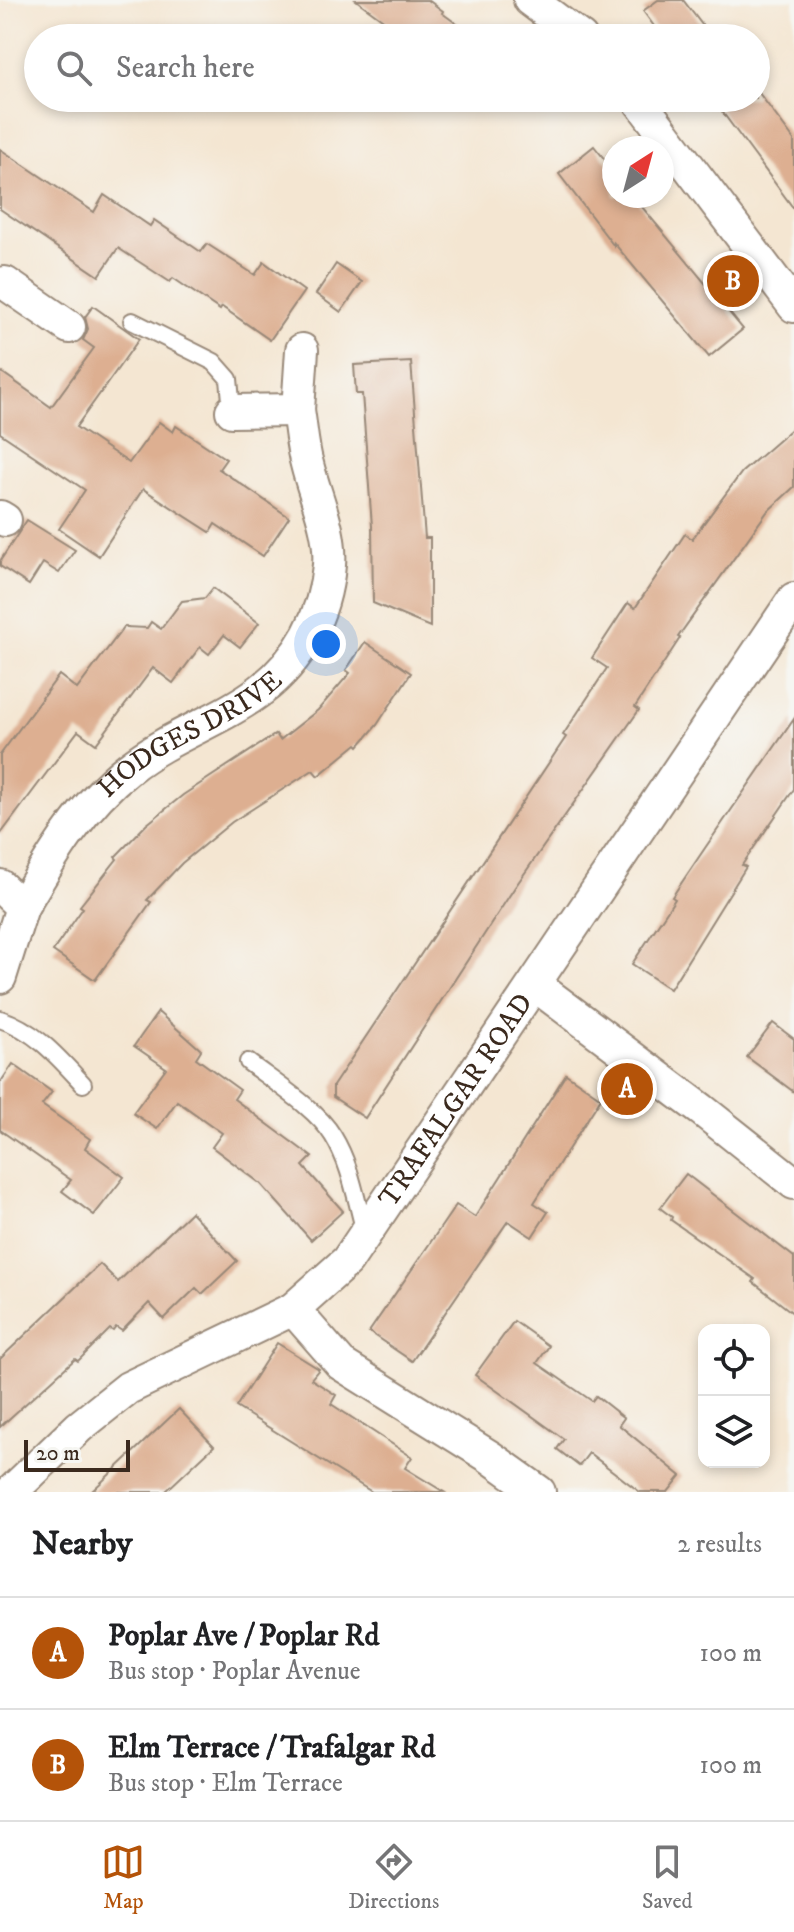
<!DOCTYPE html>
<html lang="en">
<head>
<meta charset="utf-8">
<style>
  body { margin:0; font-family:"IM FELL DW Pica",serif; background:#f2f2f2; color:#202124 }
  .controls { position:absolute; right:24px; bottom:24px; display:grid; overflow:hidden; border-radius:16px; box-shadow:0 4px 12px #0003 }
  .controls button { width:72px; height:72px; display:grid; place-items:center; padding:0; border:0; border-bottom:2px solid #e0e0e0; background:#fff; color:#202124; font:40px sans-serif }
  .compass { position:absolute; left:602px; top:136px; width:72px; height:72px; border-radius:50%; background:#fff; box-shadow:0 4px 12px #0003; rotate:36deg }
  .scale { position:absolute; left:24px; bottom:20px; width:106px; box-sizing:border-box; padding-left:8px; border:4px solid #3b2a1e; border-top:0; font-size:22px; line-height:28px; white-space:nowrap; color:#3b2a1e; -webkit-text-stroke:6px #f6f6f2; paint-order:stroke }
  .you { position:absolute; left:326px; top:644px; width:28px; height:28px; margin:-20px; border:6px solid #fff; border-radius:50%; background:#1a73e8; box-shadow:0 0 0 12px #1a73e833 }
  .badge { display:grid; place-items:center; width:52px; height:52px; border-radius:50%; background:#b45309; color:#fff; font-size:26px; font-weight:700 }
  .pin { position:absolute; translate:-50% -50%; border:4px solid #fff; box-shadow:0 2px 8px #0006 }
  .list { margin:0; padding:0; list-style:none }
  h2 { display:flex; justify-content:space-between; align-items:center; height:104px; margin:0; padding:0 32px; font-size:34px }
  h2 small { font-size:26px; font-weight:400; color:#757577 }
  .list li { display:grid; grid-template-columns:52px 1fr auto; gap:24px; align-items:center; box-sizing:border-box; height:112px; padding:0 32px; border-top:2px solid #e0e0e0 }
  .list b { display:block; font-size:30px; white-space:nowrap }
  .list p { margin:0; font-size:26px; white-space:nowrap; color:#757577 }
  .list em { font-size:26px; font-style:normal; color:#757577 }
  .icon { flex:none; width:44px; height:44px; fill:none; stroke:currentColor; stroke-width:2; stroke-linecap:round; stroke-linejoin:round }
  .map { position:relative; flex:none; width:794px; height:1492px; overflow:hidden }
  .search { position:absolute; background:#fff; box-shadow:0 4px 12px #0003; left:24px; right:24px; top:24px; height:88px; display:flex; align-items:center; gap:20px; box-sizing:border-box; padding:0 28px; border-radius:44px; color:#757577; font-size:30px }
  .sheet { height:328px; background:#fff }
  nav { display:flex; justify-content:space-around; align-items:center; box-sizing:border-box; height:112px; border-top:2px solid #e0e0e0; background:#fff; font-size:22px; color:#757577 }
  nav a { display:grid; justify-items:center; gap:4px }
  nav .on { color:#b45309 }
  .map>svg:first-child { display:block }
  .building { fill:#ddaf91 }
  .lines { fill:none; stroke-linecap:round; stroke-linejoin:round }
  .lane-casing { stroke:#988878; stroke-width:20 }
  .street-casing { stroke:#988878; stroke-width:36 }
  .lane { stroke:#fff; stroke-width:16 }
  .street { stroke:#fff; stroke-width:32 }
  .labels { text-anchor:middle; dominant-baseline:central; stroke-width:8; stroke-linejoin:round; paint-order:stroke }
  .street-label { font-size:28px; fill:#3b2a1e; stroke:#f6f6f2 }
</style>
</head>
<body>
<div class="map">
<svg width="794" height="1492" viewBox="0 0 794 1492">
  <rect width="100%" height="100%" fill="#f6f6f2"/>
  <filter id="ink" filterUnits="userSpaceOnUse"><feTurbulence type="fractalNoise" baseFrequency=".0125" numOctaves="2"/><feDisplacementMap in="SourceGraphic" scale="16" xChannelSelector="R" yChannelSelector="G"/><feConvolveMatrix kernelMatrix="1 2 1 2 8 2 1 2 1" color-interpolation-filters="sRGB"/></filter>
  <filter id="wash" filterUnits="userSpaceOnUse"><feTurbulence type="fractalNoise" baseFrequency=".006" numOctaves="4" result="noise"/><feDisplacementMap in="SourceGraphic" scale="32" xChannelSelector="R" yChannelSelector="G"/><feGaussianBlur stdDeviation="1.8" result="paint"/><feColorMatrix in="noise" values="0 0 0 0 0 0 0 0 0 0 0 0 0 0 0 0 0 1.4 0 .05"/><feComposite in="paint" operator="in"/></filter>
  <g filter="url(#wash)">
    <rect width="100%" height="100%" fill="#f4e6d2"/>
    <g id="blocks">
      <!-- building -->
      <g class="building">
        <path d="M356,0H428L443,11L442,13L476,38H408Z"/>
        <path d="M658,0H683L712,38L662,37L643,11Z"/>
        <path d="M756,89L794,140V209L712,98H756Z"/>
        <path d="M594,146L614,171V196H633L743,329L709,357L614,243V246L559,174Z"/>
        <path d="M0,149L94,212L104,195L150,226L154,220L201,252L207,244L255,275L264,262L304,291L270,340L222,307L220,310L173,278L170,282L118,248L99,276L0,209Z"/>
        <path d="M336,264L362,282L341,312L316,294Z"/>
        <path d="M93,306L139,339L76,427L129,463L159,422L173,432L176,426L226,459L219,469L289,517L263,556L215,524L210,532L143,489L99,556L59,529L85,490L0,433V371L51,407L94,348L83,340L88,329L85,317Z"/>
        <path d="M411,362L425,538H430V627L373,603L372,526L362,394H356L354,365Z"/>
        <path d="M794,427V487L767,512L678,637L680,638L635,707L639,710L515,887L365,1118L333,1097V1086L566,737L563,735L607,668L592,658L628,603L635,608L685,534L692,539L742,472Z"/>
        <path d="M27,520L75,550L59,573L43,563L29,585L0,566V561Z"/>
        <path d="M213,588L259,623L240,647L224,635L209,654L200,647L173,683L153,668L96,744L78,731L0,835V755L59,675L77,689L124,627L147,628L151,622L161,629L182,601L205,598Z"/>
        <path d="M365,642L411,673L377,725L359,746L357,744L318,776L313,770L232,822L182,863L147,900L151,902L95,980L53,951L83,908L80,906L117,859L115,857L146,825L183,795L276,734L280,740L318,710L350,673L346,670Z"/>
        <path d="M794,719V789L742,865L746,867L670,989L632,964L675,899L672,897L705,848Z"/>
        <path d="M158,1012L201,1050L196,1058L240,1090L234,1099L312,1157L303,1166L343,1211L311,1240L261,1184L212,1147L222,1133L177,1101L157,1129L133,1113L166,1068L134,1046Z"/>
        <path d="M773,1023L794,1039V1092L747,1057Z"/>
        <path d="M13,1064L52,1092L42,1105L90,1139L85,1148L124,1177L94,1215L62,1191L71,1180L0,1130V1083Z"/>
        <path d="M566,1074L601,1098L534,1203L548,1212L532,1237L508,1221L412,1361L369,1332L456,1205L475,1217Z"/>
        <path d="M686,1174L794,1257V1314L753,1282L755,1279L671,1220L672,1217L660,1208Z"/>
        <path d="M191,1212L237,1261L202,1294L196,1288L164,1319L149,1303L122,1331L116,1327L113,1331L110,1329L78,1361L75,1359L0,1427V1359L100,1264L118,1282Z"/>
        <path d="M514,1321L549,1346L537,1363L592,1401L596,1396L624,1418L619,1425L681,1476L668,1492H640L589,1453L579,1466L557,1449L564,1439L475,1375Z"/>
        <path d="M277,1343L319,1369L311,1379L336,1395L331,1404L412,1457L405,1468L444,1492H372L236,1407Z"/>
        <path d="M179,1409L214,1446L165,1492H91Z"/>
      </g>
    </g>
  </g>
  <g filter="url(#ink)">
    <use href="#blocks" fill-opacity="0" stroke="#988878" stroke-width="2"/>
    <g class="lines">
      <!-- lane casing -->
      <g class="lane-casing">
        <g id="lane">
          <path d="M132,321L214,362L229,379L232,411"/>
          <path d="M0,1019C35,1030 59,1058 83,1084"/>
          <path d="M248,1062C274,1082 317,1109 333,1136C351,1165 356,1200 365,1232"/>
        </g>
      </g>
      <!-- street casing -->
      <g class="street-casing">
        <g id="street">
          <path d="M530,0L581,38"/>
          <path d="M637,98L794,306"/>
          <path d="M5,283L69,327"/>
          <path d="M232,411L298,410L302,350"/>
          <path d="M0,517L5,520"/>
          <path d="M0,886L22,907L0,977"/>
          <path id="s1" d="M22,907C52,856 82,805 129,768C169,736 220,721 261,690C300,660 325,615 329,565C332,531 315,497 307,464C302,447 301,428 298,410"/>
          <path d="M535,985L702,1110L794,1183"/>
          <path d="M293,1309L341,1364L490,1457L539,1492"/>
          <path id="s2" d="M11,1492L79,1427L128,1388L293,1309L347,1261L794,599"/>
        </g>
      </g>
      <!-- lane -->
      <use href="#lane" class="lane"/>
      <!-- street -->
      <use href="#street" class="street"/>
    </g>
  </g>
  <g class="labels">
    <!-- street labels -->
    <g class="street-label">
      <text stroke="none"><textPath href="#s1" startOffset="246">HODGES DRIVE</textPath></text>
      <text stroke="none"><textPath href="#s2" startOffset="606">TRAFALGAR ROAD</textPath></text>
    </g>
  </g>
</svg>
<div class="controls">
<button><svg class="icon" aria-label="locate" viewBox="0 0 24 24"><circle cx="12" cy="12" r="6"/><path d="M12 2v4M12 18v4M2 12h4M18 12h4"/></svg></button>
<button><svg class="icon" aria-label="layers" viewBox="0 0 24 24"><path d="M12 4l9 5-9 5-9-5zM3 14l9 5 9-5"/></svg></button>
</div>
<svg class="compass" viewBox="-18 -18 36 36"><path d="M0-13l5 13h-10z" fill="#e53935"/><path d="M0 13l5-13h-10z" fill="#757577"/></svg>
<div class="scale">20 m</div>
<div class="you"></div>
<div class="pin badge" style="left:627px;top:1089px">A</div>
<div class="pin badge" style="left:733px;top:281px">B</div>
<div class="search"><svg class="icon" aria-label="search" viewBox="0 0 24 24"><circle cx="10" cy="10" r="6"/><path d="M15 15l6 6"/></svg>Search here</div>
</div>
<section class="sheet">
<h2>Nearby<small>2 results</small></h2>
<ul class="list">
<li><span class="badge">A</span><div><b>Poplar Ave / Poplar Rd</b><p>Bus stop · Poplar Avenue</p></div><em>100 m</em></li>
<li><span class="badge">B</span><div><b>Elm Terrace / Trafalgar Rd</b><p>Bus stop · Elm Terrace</p></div><em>100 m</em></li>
</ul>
</section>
<nav>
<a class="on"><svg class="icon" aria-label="map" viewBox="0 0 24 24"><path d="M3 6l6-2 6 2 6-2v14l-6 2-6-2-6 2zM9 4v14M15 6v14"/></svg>Map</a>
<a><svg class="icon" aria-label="directions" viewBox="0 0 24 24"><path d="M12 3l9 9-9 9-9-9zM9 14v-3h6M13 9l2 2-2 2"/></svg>Directions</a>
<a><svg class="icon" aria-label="saved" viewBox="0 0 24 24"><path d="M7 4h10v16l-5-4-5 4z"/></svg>Saved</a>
</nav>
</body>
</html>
